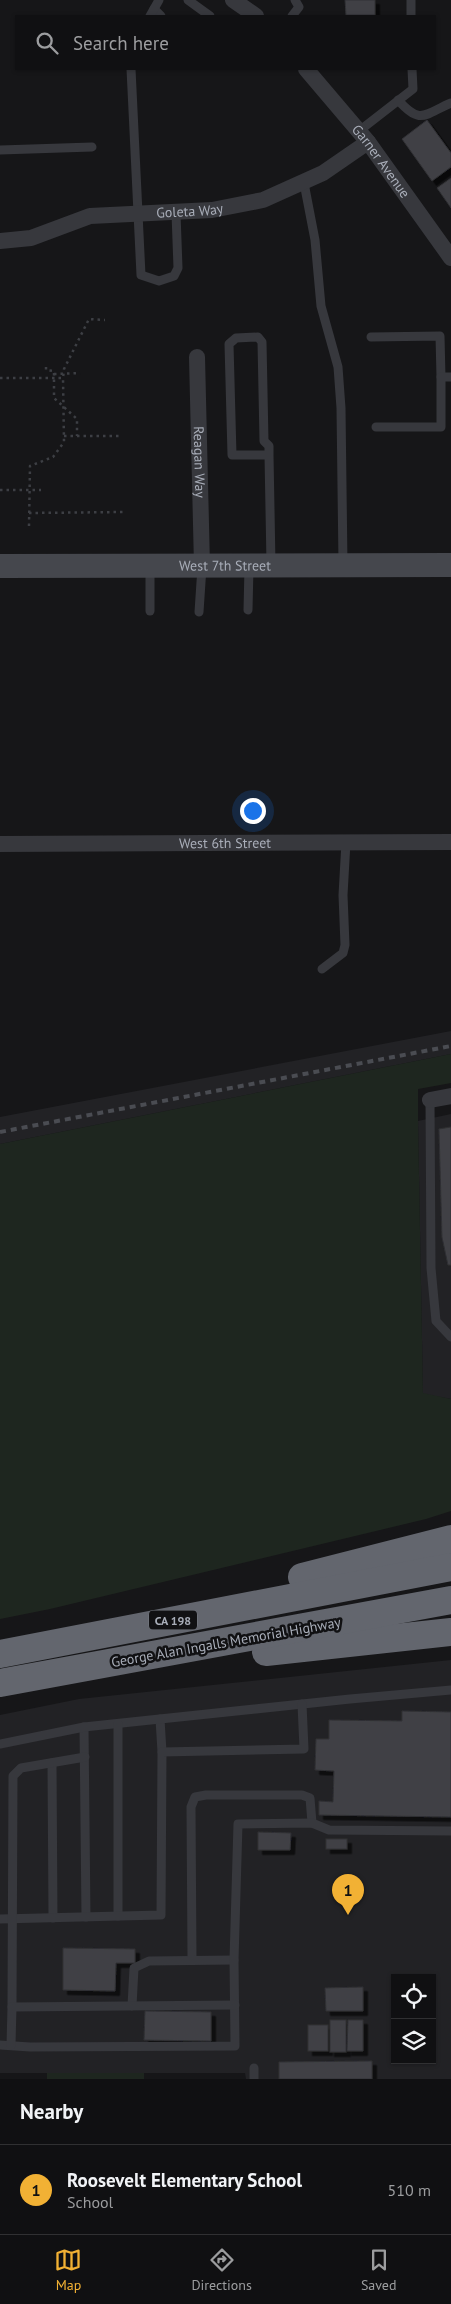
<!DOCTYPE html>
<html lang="en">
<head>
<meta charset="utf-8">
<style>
  body { margin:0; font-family:"PT Sans",sans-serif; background:#19191b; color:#f1f3f6 }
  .controls { position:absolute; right:15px; bottom:15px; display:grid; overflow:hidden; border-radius:0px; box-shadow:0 1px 4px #0004 }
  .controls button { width:45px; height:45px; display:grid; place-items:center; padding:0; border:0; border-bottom:1px solid #303032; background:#101012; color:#f1f3f6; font:25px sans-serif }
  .you { position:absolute; left:252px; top:810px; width:18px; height:18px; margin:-12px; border:4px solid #fff; border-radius:50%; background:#1a73e8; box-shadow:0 0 0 8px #1a73e833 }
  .badge { display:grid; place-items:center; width:32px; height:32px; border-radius:50%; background:#f2b134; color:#111; font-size:16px; font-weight:700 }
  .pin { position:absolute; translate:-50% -41px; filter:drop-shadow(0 1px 2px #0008) }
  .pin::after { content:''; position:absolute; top:26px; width:18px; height:15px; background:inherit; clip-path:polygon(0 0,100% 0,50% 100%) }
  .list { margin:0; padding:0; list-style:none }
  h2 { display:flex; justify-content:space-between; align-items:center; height:65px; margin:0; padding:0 20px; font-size:21px }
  h2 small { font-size:16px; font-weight:400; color:#9c9d9f }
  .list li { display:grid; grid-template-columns:32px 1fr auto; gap:15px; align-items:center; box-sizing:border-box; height:90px; padding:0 20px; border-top:1px solid #303032 }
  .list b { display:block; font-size:19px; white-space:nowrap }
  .list p { margin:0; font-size:16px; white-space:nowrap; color:#9c9d9f }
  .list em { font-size:16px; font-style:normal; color:#9c9d9f }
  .icon { flex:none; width:28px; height:28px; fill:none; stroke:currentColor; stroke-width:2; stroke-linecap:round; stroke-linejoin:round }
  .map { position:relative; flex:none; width:451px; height:2079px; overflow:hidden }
  .search { position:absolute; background:#101012; box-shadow:0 1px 4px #0004; left:15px; right:15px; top:15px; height:55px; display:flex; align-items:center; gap:12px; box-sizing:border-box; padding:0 18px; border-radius:0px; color:#9c9d9f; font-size:19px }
  .sheet { height:155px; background:#101012 }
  nav { display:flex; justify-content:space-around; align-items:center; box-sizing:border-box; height:70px; border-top:1px solid #303032; background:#101012; font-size:14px; color:#9c9d9f }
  nav a { display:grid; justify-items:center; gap:2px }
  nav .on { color:#f2b134 }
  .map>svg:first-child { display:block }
  .built { fill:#222225; fill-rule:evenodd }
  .green { fill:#1e261f }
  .building { fill:#404145; stroke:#303034; filter:url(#shadow) }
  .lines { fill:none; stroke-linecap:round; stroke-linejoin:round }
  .path { stroke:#3d3f44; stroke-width:2.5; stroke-dasharray:2.5 4; stroke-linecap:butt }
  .lane { stroke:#37383d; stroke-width:9 }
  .street { stroke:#37383d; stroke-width:16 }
  .secondary { stroke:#45474d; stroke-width:24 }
  .highway { stroke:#63666e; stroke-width:28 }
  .rail { stroke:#4a4c52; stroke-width:4; stroke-dasharray:6 5; stroke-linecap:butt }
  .labels { text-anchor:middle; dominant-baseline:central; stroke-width:5; stroke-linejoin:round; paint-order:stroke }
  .shield { fill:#111113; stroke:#7b7e86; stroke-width:1 }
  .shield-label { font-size:12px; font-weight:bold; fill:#a8adb8 }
  .street-label { font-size:14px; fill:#a8adb8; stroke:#111113 }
</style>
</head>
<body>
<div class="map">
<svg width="451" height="2079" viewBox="0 0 451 2079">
  <defs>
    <filter id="shadow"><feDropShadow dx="4.5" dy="4.5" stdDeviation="0" flood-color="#0009"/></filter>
  </defs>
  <rect width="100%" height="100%" fill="#161618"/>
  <!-- built -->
  <g class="built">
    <path d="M451,1031V1054L0,1144V1117Z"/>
    <path d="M451,1114V1399L423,1394L418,1121Z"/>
    <path d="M451,1660V2079H246L245,2073H0V1715L79,1699ZM395,1978H432V2060H395Z"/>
  </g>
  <!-- green -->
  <g class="green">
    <path d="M451,1054V1083L418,1089V1121L423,1393L451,1399V1511L426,1519L50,1609L0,1619V1144Z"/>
    <rect x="47" y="2073" width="97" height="6"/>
  </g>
  <!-- building -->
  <g class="building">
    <path d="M345,0H375V15H346Z"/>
    <path d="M427,120L451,153V167L432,181L402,139Z"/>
    <path d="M451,178V208L437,188Z"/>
    <path d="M451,1127V1265H448L442,1237L439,1129Z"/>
    <path d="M402,1711L451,1712V1817L319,1815V1801L333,1802L334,1771L315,1770L316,1739H329V1720L402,1721Z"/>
    <path d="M258,1832L291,1833L290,1850H258Z"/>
    <rect x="326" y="1839" width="21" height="10"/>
    <path d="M63,1948L135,1949V1963H116L115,1991L63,1990Z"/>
    <path d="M363,1987V2011H326L325,1988Z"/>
    <path d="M145,2011L211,2012V2041L144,2040Z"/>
    <rect x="330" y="2020" width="16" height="32"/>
    <path d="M348,2020H363V2051H347Z"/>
    <rect x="308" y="2025" width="20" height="26"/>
    <path d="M372,2061V2079H279V2062Z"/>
  </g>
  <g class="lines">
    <!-- path -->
    <g class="path">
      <path d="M46,367V370L54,371V398L77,419V436"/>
      <path d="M54,374L80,373"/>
      <path d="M0,378H63L64,369L89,319L105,320"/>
      <path d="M64,436H121"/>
      <path d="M0,490H41"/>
      <path d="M29,513L123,512"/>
      <path d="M29,526L30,466L53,457L64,442L63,378"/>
    </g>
    <!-- lane -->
    <g class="lane">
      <path d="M188,0L210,16"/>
      <path d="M411,0V16"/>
      <path d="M154,9L161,16"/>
      <path d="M150,16L159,0"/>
      <path d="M292,16L299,7L295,0"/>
      <path d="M131,69L141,275L159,281L174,276L178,268L176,213"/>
      <path d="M398,100C421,126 425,114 451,103"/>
      <path d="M359,131L413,89L412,69"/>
      <path d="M0,150L92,147"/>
      <path d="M304,183L315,240L321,306L338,367L341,408L343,564"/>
      <path d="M371,337L440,336L441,377"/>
      <path d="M376,427H441V377H451"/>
      <path d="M269,455H232L229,344L236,338L258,337L262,342L264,441L269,446V455L271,564"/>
      <path d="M150,567V611"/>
      <path d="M248,610L249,567"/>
      <path d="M199,612L202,567"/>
      <path d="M322,969L343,953L345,945L343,895L346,842"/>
      <path d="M430,1100L431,1268L436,1321L451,1337"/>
      <path d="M160,1719L162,1752"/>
      <path d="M84,1727L86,1917"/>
      <path d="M0,1744L84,1727L350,1699L451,1690"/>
      <path d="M52,1763L53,1918"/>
      <path d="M118,1916V1724"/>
      <path d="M0,1919L161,1915L162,1752L304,1749L302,1704"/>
      <path d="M192,1959L191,1807L195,1797L206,1795H302L310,1798L312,1823"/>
      <path d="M132,2006L134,1968L149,1961L234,1960"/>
      <path d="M12,2007L13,1776L21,1768L85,1757"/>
      <path d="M0,2045L30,2047L235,2046L234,1960L238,1824L312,1823L329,1830L451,1831"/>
      <path d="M11,2045L12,2007L235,2005"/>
      <path d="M254,2079V2068"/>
    </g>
    <!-- street -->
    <g class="street">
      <path d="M233,0L256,16"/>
      <path id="s1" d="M306,69L368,142L451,258"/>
      <path id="s2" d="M0,241L31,238L90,216L212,210L263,200L323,173L368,142"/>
      <path id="s3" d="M197,357L202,566"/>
      <path id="s4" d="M0,844L451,842"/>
      <path d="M430,1100L451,1096"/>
    </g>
    <!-- secondary -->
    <path class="secondary" id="s5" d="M0,566L451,565"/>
    <!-- highway -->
    <g class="highway">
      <path d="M302,1577L451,1539"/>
      <path d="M266,1652L451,1632"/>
      <path d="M0,1654L451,1567"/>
      <path d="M0,1683L451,1600"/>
    </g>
    <!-- rail -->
    <path class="rail" d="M0,1132L451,1046"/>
  </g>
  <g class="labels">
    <!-- shield labels -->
    <rect class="shield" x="149" y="1610.5" width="48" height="19" rx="4"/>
    <g class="shield-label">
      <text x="173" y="1620">CA 198</text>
    </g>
    <!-- street labels -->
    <g class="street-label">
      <text stroke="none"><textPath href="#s1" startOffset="119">Garner Avenue</textPath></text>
      <text stroke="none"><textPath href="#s2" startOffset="194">Goleta Way</textPath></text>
      <text stroke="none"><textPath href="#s3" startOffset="105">Reagan Way</textPath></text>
      <text stroke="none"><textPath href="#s5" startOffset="225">West 7th Street</textPath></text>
      <text stroke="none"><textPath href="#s4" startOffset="225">West 6th Street</textPath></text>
      <text transform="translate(226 1642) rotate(-10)">George Alan Ingalls Memorial Highway</text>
    </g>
  </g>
</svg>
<div class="controls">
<button><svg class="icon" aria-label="locate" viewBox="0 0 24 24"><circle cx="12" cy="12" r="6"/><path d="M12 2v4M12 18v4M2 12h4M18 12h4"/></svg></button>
<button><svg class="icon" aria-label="layers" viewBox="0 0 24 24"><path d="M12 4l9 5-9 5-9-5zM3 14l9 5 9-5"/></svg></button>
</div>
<div class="you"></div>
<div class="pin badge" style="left:348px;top:1915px">1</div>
<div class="search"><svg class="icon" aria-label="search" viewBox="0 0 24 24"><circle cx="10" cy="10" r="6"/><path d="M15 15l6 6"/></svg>Search here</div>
</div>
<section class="sheet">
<h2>Nearby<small></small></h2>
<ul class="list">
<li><span class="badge">1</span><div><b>Roosevelt Elementary School</b><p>School</p></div><em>510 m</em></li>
</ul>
</section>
<nav>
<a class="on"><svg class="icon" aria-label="map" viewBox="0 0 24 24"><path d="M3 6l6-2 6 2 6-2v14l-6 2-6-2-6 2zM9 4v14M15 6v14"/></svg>Map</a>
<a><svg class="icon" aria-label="directions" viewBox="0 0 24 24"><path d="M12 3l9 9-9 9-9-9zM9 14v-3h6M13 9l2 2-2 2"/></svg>Directions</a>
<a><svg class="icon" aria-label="saved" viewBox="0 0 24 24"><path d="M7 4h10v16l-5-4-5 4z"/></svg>Saved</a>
</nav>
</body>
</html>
